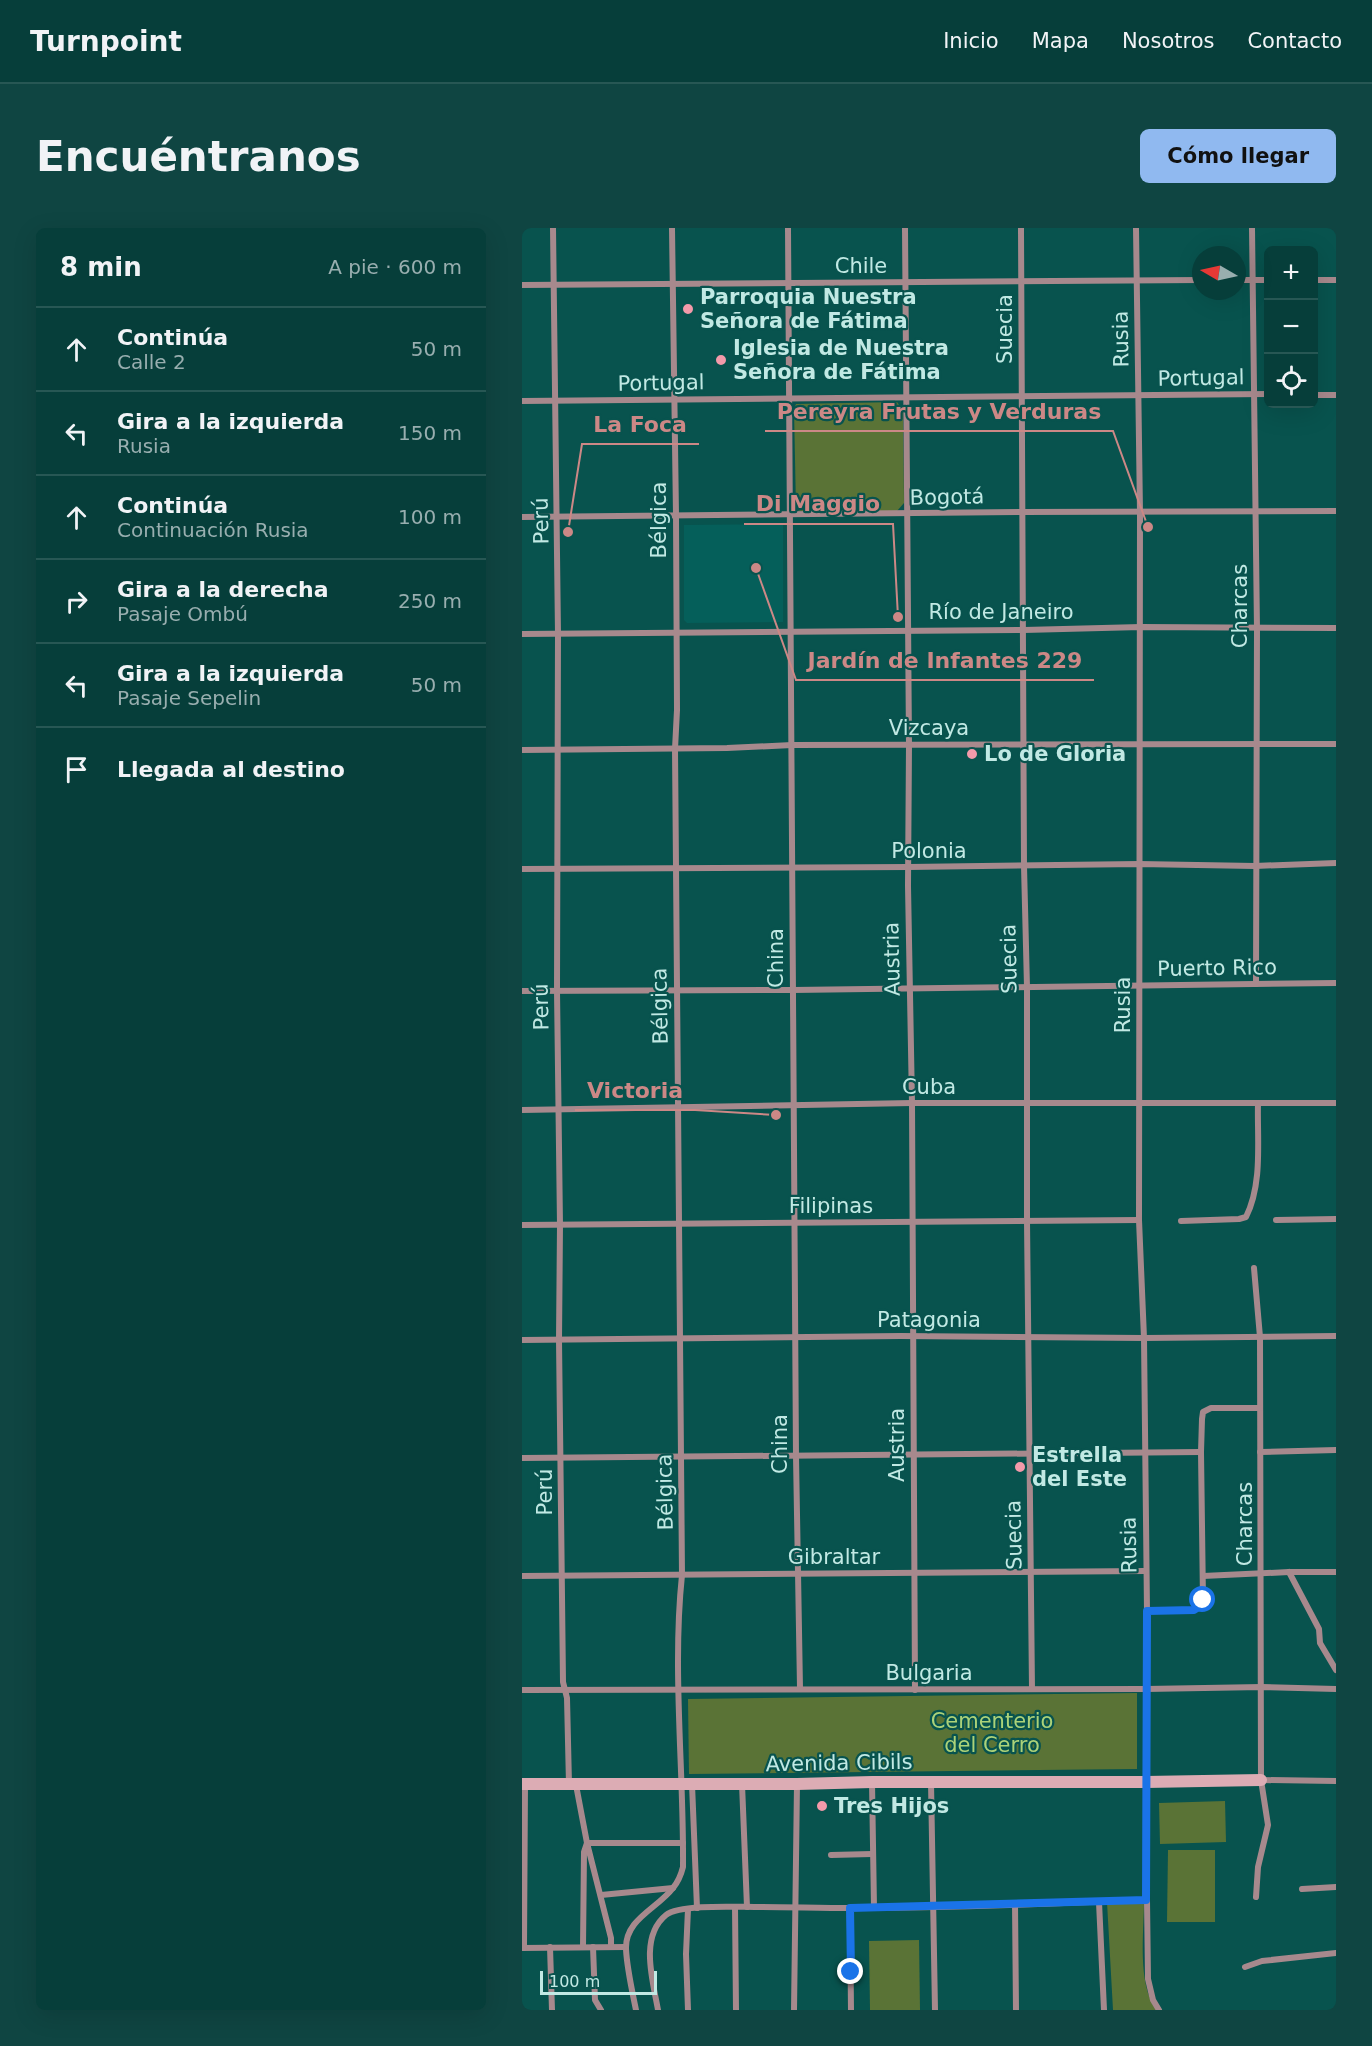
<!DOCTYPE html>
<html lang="es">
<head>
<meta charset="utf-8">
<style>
  body { margin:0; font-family:"DejaVu Sans",sans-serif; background:#0f4542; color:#f1f3f6 }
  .controls { position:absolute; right:18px; top:18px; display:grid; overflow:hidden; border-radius:9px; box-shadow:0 6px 24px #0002 }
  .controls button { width:54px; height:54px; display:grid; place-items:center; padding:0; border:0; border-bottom:2px solid #275754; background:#063e3a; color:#f1f3f6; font:30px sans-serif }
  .compass { position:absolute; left:670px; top:18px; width:54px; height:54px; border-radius:50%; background:#063e3a; box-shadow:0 6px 24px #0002; rotate:279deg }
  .scale { position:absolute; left:18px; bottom:15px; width:117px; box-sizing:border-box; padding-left:6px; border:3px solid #c1e9e4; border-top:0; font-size:16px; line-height:21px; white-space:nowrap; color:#c1e9e4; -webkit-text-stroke:4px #08534e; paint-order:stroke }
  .stop { position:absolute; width:18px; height:18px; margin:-14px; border:4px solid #1a73e8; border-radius:50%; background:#fff }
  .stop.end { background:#1a73e8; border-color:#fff; box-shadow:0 2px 6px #0008 }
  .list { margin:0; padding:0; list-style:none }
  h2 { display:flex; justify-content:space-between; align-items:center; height:78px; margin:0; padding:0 24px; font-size:26px }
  h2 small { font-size:20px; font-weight:400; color:#98aeaf }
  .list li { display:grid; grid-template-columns:39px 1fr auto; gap:18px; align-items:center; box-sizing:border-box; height:84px; padding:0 24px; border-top:2px solid #275754 }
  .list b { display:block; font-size:22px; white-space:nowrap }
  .list p { margin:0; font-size:20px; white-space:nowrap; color:#98aeaf }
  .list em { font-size:20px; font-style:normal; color:#98aeaf }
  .icon { flex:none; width:33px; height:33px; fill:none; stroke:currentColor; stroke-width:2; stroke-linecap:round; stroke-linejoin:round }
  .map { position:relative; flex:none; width:814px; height:1782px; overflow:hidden; border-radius:9px }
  header { display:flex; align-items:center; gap:36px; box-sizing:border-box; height:84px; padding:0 30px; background:#063e3a; border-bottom:2px solid #275754 }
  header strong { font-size:28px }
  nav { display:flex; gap:33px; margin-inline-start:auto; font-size:21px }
  .intro { display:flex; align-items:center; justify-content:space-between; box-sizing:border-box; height:144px; padding:0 36px }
  h1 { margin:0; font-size:42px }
  .button { padding:15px 27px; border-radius:9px; background:#90b9f0; color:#111; font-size:21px; font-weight:700 }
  main { display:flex; gap:36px; padding:0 36px }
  aside { flex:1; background:#063e3a; border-radius:9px; box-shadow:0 6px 24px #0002 }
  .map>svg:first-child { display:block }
  .built { fill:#055f5a }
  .green { fill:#5a7336 }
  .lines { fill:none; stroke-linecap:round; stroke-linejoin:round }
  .street { stroke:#a7898d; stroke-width:6 }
  .secondary { stroke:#dcacb4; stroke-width:12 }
  .route { stroke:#1a73e8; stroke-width:8 }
  .poi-dot { fill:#f39aaa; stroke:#08534e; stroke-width:2 }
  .labels { text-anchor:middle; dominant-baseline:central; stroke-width:4.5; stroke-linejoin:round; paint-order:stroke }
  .street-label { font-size:21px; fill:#c1e9e4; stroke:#08534e }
  .poi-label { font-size:21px; font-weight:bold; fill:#c1e9e4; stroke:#08534e; text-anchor:start }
  .park-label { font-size:21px; fill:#acd279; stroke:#08534e }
  .leader { fill:none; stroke:#cc8886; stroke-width:2 }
  .callout-dot { fill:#cc8886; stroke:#08534e; stroke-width:2 }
  .callout-label { font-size:22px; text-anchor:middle; font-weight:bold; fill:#cc8886; stroke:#08534e; stroke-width:4.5; stroke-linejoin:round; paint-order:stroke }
</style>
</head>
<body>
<header>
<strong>Turnpoint</strong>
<nav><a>Inicio</a><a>Mapa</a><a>Nosotros</a><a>Contacto</a></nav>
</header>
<div class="intro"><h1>Encuéntranos</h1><a class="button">Cómo llegar</a></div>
<main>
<aside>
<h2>8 min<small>A pie · 600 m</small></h2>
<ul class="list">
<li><svg class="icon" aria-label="ahead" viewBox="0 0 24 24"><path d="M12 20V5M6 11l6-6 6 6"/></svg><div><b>Continúa</b><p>Calle 2</p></div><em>50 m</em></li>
<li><svg class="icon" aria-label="left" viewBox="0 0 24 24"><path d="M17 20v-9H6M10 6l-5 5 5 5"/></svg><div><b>Gira a la izquierda</b><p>Rusia</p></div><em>150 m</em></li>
<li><svg class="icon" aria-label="ahead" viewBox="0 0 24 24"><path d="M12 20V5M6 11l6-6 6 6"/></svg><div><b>Continúa</b><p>Continuación Rusia</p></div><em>100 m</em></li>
<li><svg class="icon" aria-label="right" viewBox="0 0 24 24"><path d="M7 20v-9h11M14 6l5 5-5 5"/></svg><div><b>Gira a la derecha</b><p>Pasaje Ombú</p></div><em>250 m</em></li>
<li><svg class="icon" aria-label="left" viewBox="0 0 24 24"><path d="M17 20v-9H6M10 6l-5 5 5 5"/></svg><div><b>Gira a la izquierda</b><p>Pasaje Sepelin</p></div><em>50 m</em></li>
<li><svg class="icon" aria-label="arrive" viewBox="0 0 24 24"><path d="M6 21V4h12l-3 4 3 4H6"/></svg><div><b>Llegada al destino</b></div></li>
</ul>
</aside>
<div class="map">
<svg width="814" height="1782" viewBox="0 0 814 1782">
  <rect width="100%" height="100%" fill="#08534e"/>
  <!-- built -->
  <path class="built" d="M261,296V394L165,395L162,392V297Z"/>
  <!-- green -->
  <g class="green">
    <path d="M375,174L381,182L382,275L375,283H278L274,281L272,181L274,176Z"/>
    <path d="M615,1465V1541L167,1546L166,1471Z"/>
    <path d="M703,1573L704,1614L638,1616L637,1575Z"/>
    <path d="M646,1622H693V1694H645Z"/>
    <path d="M622,1673C622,1705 615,1754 634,1782H591L585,1674Z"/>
    <path d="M397,1712L398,1782H348L347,1713Z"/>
  </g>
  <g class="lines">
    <!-- street -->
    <g class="street">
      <path d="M31,0L36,406L35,763L38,997L37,1112L41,1454L45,1470L47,1556"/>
      <path d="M266,0L274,1228L278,1460"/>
      <path d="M383,0L387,517L386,658L390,875L393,1462"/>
      <path d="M499,0L502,638L505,759V993L510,1461"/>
      <path d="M614,0L618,284L617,992L622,1110L625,1383V1672L626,1751L631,1772L637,1782"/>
      <path d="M730,0L735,401L734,756"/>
      <path d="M715,52H746"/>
      <path d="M792,52H814"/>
      <path d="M0,57L679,52"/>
      <path d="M792,167H814"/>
      <path d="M0,173L746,166"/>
      <path d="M0,289L500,284L814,283"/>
      <path d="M0,406L502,402L619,399L814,400"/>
      <path d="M0,522L205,520L270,517L814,516"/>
      <path d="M0,641L387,639L617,636L733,638L814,635"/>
      <path d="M0,763L271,762L814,755"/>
      <path d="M0,882L390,875H814"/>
      <path d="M754,992L814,991"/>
      <path d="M659,993L717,991L724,989C741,955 735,911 736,875"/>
      <path d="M0,997L617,992"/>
      <path d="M732,1040L738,1109L739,1552L746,1597L736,1639L734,1669"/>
      <path d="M0,1112L379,1108L622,1110L814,1108"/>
      <path d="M738,1224L814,1222"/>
      <path d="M0,1230L679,1224"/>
      <path d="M767,1344L797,1401L798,1415L814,1442"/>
      <path d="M0,1348L624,1343"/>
      <path d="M681,1348L767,1344H814"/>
      <path d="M625,1383L672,1382L678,1378L681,1372L679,1224L680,1191L681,1184L689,1180H738"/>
      <path d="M0,1462L624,1461L740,1459L814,1461"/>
      <path d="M739,1552L814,1553"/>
      <path d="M350,1554L352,1680"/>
      <path d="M409,1554L413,1782"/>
      <path d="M170,1556L175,1680"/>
      <path d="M220,1556L225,1679"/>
      <path d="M54,1557L65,1615L89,1710V1718"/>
      <path d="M309,1627L350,1626"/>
      <path d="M780,1661L814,1659"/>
      <path d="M79,1667L151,1660"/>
      <path d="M577,1674L582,1782"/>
      <path d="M493,1676L494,1782"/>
      <path d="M213,1679L214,1782"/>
      <path d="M328,1680L329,1782"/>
      <path d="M166,1681L164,1726L166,1782"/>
      <path d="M28,1719L30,1782"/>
      <path d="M61,1719L62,1624L65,1615H161"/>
      <path d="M71,1719L73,1772L79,1782"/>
      <path d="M0,1720L104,1719"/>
      <path d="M2,1720L3,1556"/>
      <path d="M723,1739L740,1733L814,1725"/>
      <path d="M114,1782C110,1762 105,1741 104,1721C103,1691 135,1681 151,1660C156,1654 159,1647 161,1639C162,1543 150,1442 160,1347C158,1071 154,796 153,521L155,482L154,287L150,0"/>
      <path d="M136,1782C131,1753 117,1709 144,1687C158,1676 215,1679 234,1679C266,1679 297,1680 329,1680C428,1680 526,1676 625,1672"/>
      <path d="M272,1782L275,1556"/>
    </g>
    <!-- secondary -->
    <path class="secondary" d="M0,1556H275L350,1554H624L739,1552"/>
  </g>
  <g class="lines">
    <!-- route -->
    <path class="route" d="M329,1744L328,1680L624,1672L625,1383L672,1382L678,1378L681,1372"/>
  </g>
  <!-- markers -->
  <g class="poi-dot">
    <circle cx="166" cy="81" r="6"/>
    <circle cx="199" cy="132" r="6"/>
    <circle cx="450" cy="526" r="6"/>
    <circle cx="498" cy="1239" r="6"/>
    <circle cx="300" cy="1578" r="6"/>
  </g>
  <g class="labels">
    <!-- street labels -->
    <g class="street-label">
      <text x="339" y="38">Chile</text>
      <text transform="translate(483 101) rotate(-90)">Suecia</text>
      <text transform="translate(599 111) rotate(-91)">Rusia</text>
      <text transform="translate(679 150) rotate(-1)">Portugal</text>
      <text transform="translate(139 155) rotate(-1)">Portugal</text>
      <text transform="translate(425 269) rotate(-1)">Bogotá</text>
      <text transform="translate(137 292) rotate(-90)">Bélgica</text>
      <text transform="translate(19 293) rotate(-91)">Perú</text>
      <text transform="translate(718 378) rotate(-90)">Charcas</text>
      <text x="479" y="384">Río de Janeiro</text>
      <text x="407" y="500">Vizcaya</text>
      <text x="407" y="623">Polonia</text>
      <text transform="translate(254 730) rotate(-90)">China</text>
      <text transform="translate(370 731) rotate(-91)">Austria</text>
      <text transform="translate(487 731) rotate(-91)">Suecia</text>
      <text transform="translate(695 740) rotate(-1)">Puerto Rico</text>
      <text transform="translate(601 777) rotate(-90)">Rusia</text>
      <text transform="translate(138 778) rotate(-91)">Bélgica</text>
      <text transform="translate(19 779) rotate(-91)">Perú</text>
      <text x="407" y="859">Cuba</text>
      <text x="309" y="978">Filipinas</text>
      <text x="407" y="1092">Patagonia</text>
      <text transform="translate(258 1216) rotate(-90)">China</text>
      <text transform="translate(375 1217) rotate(-90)">Austria</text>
      <text transform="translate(23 1264) rotate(-90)">Perú</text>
      <text transform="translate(143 1264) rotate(-91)">Bélgica</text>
      <text transform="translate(723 1296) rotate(-90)">Charcas</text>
      <text transform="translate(492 1307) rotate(-91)">Suecia</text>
      <text transform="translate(607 1317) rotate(-91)">Rusia</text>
      <text x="312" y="1329">Gibraltar</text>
      <text x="407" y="1445">Bulgaria</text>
      <text transform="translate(317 1535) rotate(-1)">Avenida Cibils</text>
    </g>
    <!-- poi labels -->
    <g class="poi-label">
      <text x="178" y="69">Parroquia Nuestra<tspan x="178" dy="24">Señora de Fátima</tspan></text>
      <text x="211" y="120">Iglesia de Nuestra<tspan x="211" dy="24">Señora de Fátima</tspan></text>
      <text x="462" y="526">Lo de Gloria</text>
      <text x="510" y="1227">Estrella<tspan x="510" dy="24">del Este</tspan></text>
      <text x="312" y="1578">Tres Hijos</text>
    </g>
    <!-- park labels -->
    <g class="park-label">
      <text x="470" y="1493">Cementerio<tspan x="470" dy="24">del Cerro</tspan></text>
    </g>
  </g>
  <!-- callouts -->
  <path class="leader" d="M626 299L591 203H243M46 304L60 216H177M376 389L371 296H222M234 340L274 452H572M254 887L173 882H53"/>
  <g class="callout-dot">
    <circle cx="626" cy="299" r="6"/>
    <circle cx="46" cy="304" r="6"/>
    <circle cx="376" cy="389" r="6"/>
    <circle cx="234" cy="340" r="6"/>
    <circle cx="254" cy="887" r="6"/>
  </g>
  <g class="callout-label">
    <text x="417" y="191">Pereyra Frutas y Verduras</text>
    <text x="118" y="204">La Foca</text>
    <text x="296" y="283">Di Maggio</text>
    <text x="423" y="440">Jardín de Infantes 229</text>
    <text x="113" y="870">Victoria</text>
  </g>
</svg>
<div class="controls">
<button>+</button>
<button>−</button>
<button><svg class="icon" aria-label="locate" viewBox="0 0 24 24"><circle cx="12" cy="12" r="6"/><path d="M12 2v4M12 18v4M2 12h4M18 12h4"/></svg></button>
</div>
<svg class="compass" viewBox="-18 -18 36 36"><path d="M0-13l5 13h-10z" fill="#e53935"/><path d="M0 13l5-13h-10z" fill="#98aeaf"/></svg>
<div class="scale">100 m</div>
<div class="stop" style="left:681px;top:1372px"></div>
<div class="stop end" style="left:329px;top:1744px"></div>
</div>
</main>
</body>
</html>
